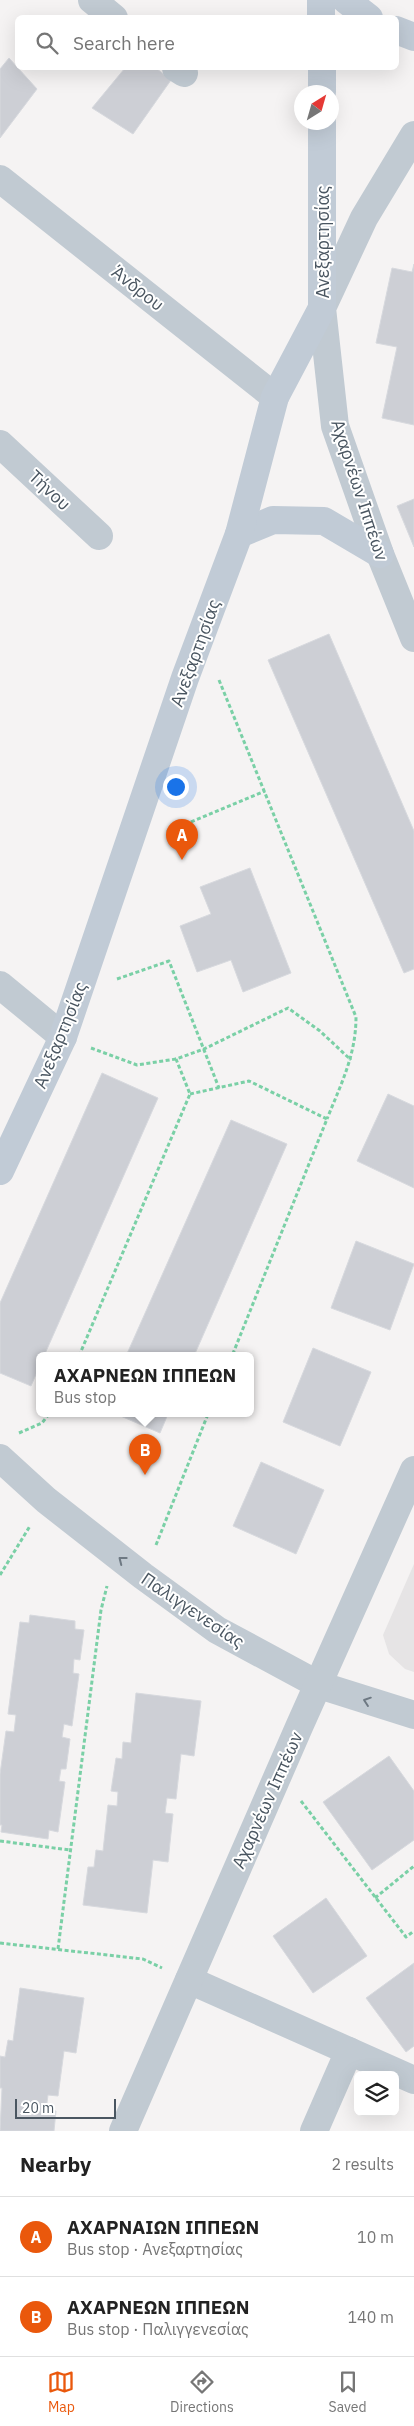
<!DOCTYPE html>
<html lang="en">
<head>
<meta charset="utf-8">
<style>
  body { margin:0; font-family:"IBM Plex Sans",sans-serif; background:#f2f2f2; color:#222 }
  .controls { position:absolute; right:15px; bottom:15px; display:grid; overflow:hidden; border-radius:8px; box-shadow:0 5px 20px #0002 }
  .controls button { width:45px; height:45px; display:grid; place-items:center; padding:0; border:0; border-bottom:1px solid #e0e0e0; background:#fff; color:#222; font:25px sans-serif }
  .compass { position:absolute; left:294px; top:85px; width:45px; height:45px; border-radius:50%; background:#fff; box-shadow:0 5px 20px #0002; rotate:37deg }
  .scale { position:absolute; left:15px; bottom:12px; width:101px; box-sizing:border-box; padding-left:5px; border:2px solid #4a5661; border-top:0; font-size:14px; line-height:18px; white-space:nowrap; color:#4a5661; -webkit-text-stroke:4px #fff; paint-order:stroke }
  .you { position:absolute; left:175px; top:786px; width:18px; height:18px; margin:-12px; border:4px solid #fff; border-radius:50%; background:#1a73e8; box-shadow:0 0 0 8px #1a73e833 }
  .badge { display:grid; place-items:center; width:32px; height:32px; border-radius:50%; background:#ea580c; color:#fff; font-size:16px; font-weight:700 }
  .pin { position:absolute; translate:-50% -41px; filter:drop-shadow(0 1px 2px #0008) }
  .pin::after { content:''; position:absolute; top:26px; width:18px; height:15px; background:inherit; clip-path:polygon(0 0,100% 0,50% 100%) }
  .popup { position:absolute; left:36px; top:1352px; width:218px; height:65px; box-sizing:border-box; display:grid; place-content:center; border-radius:8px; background:#fff; filter:drop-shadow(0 1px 4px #0005); font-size:16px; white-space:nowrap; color:#767676 }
  .popup b { font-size:19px; color:#222 }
  .popup::after { content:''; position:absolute; left:50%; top:100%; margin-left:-10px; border:10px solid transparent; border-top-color:#fff }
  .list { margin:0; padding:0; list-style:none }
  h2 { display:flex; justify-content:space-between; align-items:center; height:65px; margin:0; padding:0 20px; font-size:21px }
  h2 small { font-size:16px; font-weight:400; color:#767676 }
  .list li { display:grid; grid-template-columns:32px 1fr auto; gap:15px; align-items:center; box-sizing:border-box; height:80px; padding:0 20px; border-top:1px solid #e0e0e0 }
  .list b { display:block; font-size:19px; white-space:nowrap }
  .list p { margin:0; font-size:16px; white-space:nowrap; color:#767676 }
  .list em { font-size:16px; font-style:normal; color:#767676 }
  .icon { flex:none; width:28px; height:28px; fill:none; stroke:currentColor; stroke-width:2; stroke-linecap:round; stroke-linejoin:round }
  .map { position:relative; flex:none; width:414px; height:2131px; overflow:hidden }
  .search { position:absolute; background:#fff; box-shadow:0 5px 20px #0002; left:15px; right:15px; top:15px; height:55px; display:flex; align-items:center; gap:12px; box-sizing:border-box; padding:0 18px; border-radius:8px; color:#767676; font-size:19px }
  .sheet { height:225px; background:#fff }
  nav { display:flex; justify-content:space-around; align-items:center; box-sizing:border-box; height:70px; border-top:1px solid #e0e0e0; background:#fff; font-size:14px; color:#767676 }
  nav a { display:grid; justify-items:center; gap:2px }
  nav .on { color:#ea580c }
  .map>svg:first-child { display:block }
  .education { fill:#e6e4e5 }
  .building { fill:#cdcfd5; stroke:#d7d9de }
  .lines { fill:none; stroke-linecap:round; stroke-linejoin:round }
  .path { stroke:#7ad0a6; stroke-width:3; stroke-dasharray:4 2.5; stroke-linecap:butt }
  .street { stroke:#c1cad2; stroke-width:28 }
  .secondary { stroke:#c1cbd6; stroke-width:28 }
  .oneway { stroke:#6e7983 }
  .labels { text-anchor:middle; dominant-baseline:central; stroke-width:4; stroke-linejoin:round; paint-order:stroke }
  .street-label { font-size:18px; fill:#4a5661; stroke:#fff }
</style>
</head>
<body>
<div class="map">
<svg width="414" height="2131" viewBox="0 0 414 2131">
  <rect width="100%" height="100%" fill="#f5f3f3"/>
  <!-- education -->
  <path class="education" d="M414,1564V1672L405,1669L389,1654L383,1635Z"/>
  <!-- building -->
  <g class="building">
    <path d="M9,58L37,89L0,138V69Z"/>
    <path d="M125,68H156L171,80L133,134L92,108Z"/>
    <path d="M414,264V425L382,418L397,347L376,343L392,268L412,272Z"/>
    <path d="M414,499V547L397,506Z"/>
    <path d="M329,634L414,831V969L404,973L268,660Z"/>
    <path d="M250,868L291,973L243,992L231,960L197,972L180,926L211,914L200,887Z"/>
    <path d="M102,1073L158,1098L44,1356H40V1365L31,1386L0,1373V1303Z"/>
    <path d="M388,1094L414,1106V1188L357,1161Z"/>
    <path d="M231,1120L287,1144L194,1356H126Z"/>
    <path d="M356,1241L414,1264L390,1330L331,1308Z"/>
    <path d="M313,1348L371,1372L340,1446L283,1422Z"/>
    <path d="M116,1414H168L160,1433Z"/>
    <path d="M261,1462L324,1490L296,1554L233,1526Z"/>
    <path d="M30,1615L75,1621V1629L84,1630L80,1660L74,1659L73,1673L79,1674L72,1726L64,1724L62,1737L70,1739L66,1769H61L59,1781L65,1782L58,1832L49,1830L48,1839L1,1832L2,1825H0V1774L6,1731L14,1732L16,1715L8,1714L20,1622L29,1623Z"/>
    <path d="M136,1693L201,1701L194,1756L181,1754L176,1799L167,1798L165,1813L173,1814L168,1862L153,1860L147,1913L83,1905L88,1867H94L96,1850L103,1851L108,1805L117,1806L118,1792L111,1791L116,1758L122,1759L123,1742L131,1743Z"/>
    <path d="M389,1756L414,1791V1840L372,1870L323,1802Z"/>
    <path d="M326,1898L367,1956L313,1993L273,1936Z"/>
    <path d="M414,1963V2046L406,2052L366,1998Z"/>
    <path d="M20,1988L84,1998L76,2053L64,2051L58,2096L48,2095L46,2110L56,2111L54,2131H0L2,2088H0V2056L5,2057L8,2040L13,2041Z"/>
  </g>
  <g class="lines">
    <!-- path -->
    <g class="path">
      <path d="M219,680L356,1017C356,1055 341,1084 327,1119"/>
      <path d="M167,832L265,791"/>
      <path d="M117,979L169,961L219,1088"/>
      <path d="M91,1048L137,1065L176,1059"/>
      <path d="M190,1094L249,1081L327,1119L232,1356"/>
      <path d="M79,1356L190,1094L176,1059L204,1049L288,1008L320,1031L351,1060"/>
      <path d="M19,1433L42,1423L49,1414"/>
      <path d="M156,1545L208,1414"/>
      <path d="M0,1575L30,1526"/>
      <path d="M301,1801L406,1937L414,1931"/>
      <path d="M0,1841L70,1850"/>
      <path d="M375,1898L414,1866"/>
      <path d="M0,1943L143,1959L162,1968"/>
      <path d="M58,1949L101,1610L107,1586"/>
    </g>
    <!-- street -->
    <g class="street">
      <path d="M92,0L114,18"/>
      <path d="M176,68L184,73"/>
      <path d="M414,135L364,218L322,308L335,426L380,554L414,638"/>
      <path d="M0,179L275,397"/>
      <path d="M0,444L99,536"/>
      <path d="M0,985L63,1037"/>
      <path d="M0,1458L46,1500L143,1576L217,1630L319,1685L414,1715"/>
      <path d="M189,1980L414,2080"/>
      <path d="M123,2131L299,1727L414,1470"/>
      <path d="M314,2131L349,2051"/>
    </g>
    <!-- secondary -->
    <g class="secondary">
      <path d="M321,0V18"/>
      <path d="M346,0L369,18"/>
      <path d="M396,30L414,37"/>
      <path d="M322,68V92"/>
      <path d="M239,534L273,520L324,521L380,554"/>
      <path d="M0,1171L63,1037L185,678L239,534L275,397L322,308V122"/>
    </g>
  </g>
  <!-- one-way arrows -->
  <defs><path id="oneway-chevron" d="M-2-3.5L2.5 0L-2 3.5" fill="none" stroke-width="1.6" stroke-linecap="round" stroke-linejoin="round" transform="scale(1.25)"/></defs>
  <g class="oneway">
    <use href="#oneway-chevron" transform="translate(122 1560) rotate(-142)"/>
    <use href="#oneway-chevron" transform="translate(367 1701) rotate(-161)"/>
  </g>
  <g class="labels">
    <!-- street labels -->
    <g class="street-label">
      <text transform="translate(322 242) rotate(-90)">Ανεξαρτησίας</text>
      <text transform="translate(138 288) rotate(38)">Άνδρου</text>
      <text transform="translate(50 490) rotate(43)">Τήνου</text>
      <text transform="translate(360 490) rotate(72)">Αχαρνέων Ιππέων</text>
      <text transform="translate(195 653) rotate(-70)">Ανεξαρτησίας</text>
      <text transform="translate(60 1035) rotate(-68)">Ανεξαρτησίας</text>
      <text transform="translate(193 1610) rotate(34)">Παλιγγενεσίας</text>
      <text transform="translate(267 1800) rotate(-66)">Αχαρνέων Ιππέων</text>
    </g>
  </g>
</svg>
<div class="controls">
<button><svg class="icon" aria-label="layers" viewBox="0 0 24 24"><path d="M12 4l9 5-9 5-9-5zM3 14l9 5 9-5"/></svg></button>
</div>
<svg class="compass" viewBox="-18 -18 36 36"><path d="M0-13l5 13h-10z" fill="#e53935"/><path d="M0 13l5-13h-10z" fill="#767676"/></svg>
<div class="scale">20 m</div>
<div class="you"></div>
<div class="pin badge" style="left:182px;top:860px">A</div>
<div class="pin badge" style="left:145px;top:1475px">B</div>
<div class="popup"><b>ΑΧΑΡΝΕΩΝ ΙΠΠΕΩΝ</b>Bus stop</div>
<div class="search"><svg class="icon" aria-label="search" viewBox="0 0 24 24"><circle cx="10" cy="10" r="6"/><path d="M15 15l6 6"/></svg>Search here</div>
</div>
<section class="sheet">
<h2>Nearby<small>2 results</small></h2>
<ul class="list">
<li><span class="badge">A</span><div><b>ΑΧΑΡΝΑΙΩΝ ΙΠΠΕΩΝ</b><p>Bus stop · Ανεξαρτησίας</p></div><em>10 m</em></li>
<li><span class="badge">B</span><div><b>ΑΧΑΡΝΕΩΝ ΙΠΠΕΩΝ</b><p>Bus stop · Παλιγγενεσίας</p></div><em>140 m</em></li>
</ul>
</section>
<nav>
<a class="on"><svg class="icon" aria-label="map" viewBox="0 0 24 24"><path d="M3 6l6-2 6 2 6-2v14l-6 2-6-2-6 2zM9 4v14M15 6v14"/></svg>Map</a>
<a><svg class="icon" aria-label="directions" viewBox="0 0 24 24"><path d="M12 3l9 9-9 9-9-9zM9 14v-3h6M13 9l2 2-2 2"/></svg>Directions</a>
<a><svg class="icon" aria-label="saved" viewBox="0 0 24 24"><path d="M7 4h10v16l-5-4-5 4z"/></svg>Saved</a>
</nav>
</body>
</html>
